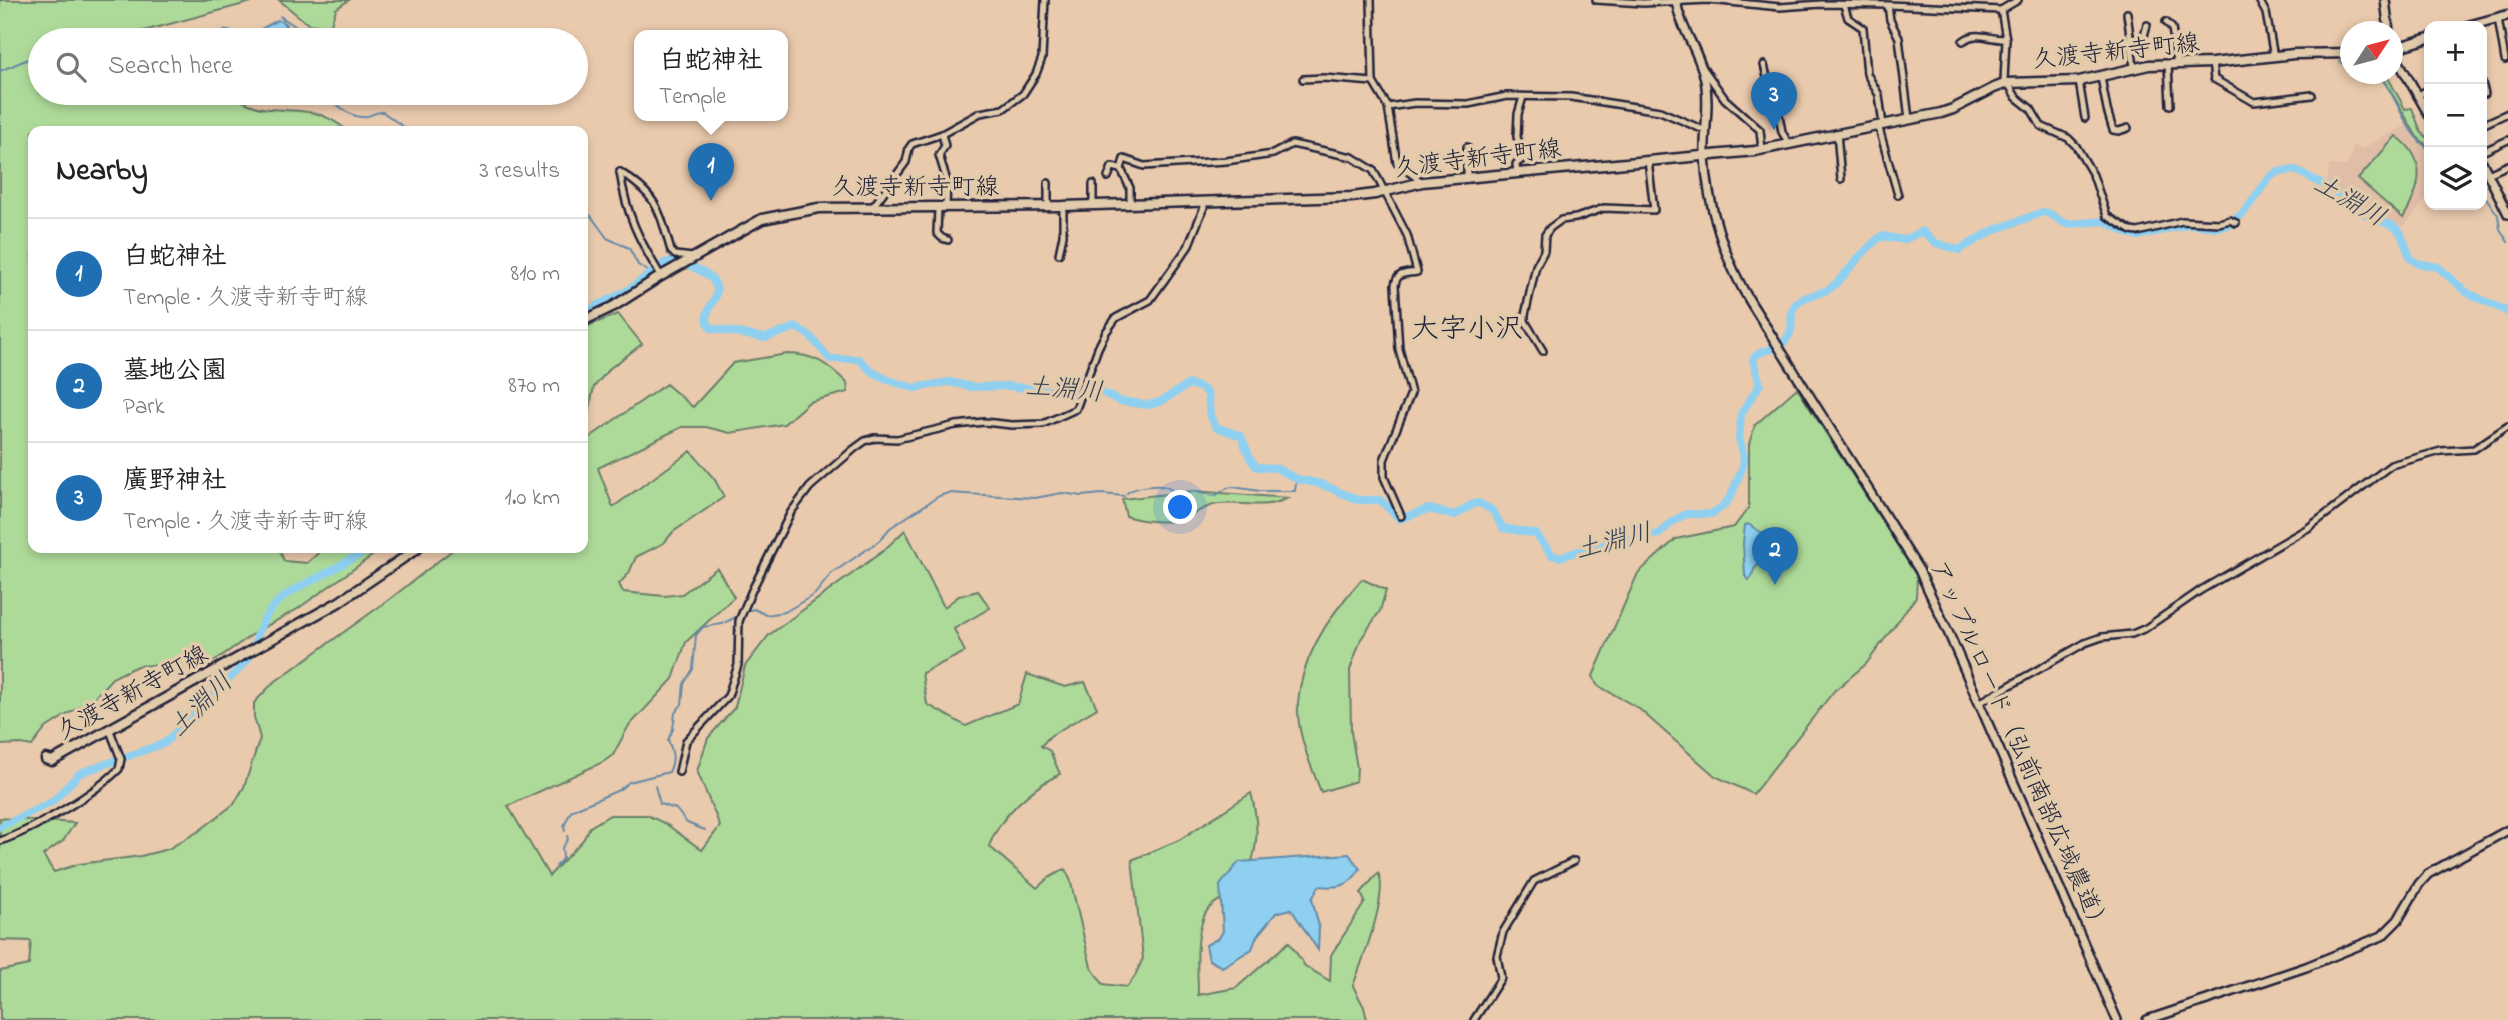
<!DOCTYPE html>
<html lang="en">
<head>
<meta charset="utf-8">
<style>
  body { margin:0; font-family:"Indie Flower","Klee One",sans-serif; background:#f6f6f6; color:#222 }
  .controls { position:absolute; right:21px; top:21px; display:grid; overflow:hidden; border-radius:14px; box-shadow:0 4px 10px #0003 }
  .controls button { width:63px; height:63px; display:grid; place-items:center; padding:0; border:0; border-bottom:2px solid #e0e0e0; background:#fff; color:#222; font:35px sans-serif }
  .compass { position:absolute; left:2340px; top:21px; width:63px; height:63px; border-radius:50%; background:#fff; box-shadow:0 4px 10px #0003; rotate:54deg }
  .you { position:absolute; left:1181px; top:508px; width:24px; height:24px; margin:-18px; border:5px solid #fff; border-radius:50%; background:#1a73e8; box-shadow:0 0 0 10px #1a73e833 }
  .badge { display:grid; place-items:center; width:46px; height:46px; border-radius:50%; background:#1f6fb2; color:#fff; font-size:23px; font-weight:700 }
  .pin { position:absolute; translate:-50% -58px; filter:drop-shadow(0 2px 4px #0008) }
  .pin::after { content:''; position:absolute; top:37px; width:24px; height:21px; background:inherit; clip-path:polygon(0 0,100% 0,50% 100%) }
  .popup { position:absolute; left:634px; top:30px; width:154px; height:91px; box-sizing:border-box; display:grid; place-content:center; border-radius:14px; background:#fff; filter:drop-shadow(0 2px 5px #0005); font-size:23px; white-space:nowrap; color:#767676 }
  .popup b { font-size:26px; color:#222 }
  .popup::after { content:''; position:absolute; left:50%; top:100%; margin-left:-14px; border:14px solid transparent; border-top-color:#fff }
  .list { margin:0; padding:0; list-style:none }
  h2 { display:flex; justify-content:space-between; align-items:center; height:91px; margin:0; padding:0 28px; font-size:30px }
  h2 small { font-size:23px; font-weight:400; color:#767676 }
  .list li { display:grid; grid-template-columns:46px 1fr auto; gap:21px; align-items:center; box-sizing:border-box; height:112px; padding:0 28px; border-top:2px solid #e0e0e0 }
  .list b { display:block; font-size:26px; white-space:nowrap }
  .list p { margin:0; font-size:23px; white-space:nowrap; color:#767676 }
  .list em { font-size:23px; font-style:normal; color:#767676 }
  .icon { flex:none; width:38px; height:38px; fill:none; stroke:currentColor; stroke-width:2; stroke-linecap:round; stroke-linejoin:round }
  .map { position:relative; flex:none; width:2508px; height:1020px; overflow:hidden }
  .search { position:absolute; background:#fff; box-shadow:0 4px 10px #0003; left:28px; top:28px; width:560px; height:77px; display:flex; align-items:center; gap:18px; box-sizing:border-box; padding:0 24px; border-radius:38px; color:#767676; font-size:26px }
  .panel { position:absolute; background:#fff; box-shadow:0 4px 10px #0003; left:28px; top:126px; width:560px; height:427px; border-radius:14px }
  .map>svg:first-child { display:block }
  .built { fill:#e0bda6 }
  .green { fill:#aeda99; stroke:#687e6a; stroke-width:2 }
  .water { fill:#8fd0f0; stroke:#638aa8; stroke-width:2 }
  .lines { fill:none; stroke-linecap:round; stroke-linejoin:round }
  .stream { stroke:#638aa8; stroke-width:2 }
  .river { stroke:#8fd0f0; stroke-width:8 }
  .minor-casing { stroke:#22223b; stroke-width:10 }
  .tertiary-casing { stroke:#22223b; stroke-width:12 }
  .secondary-casing { stroke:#22223b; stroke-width:13 }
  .minor { stroke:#e1cbab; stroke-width:5 }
  .tertiary { stroke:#e1cbab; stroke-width:7 }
  .secondary { stroke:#e1cbab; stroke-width:8 }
  .labels { text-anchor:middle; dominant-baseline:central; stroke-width:7; stroke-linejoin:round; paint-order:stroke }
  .street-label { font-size:24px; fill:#22223b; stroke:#e1cbab }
  .water-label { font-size:26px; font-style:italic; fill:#323c56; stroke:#e1cbab }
  .quarter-label { font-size:28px; fill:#22223b; stroke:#e1cbab }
</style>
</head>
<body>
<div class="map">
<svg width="2508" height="1020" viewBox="0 0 2508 1020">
  <rect width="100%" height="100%" fill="#eacaad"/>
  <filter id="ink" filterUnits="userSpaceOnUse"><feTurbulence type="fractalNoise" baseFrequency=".0143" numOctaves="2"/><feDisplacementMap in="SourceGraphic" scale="14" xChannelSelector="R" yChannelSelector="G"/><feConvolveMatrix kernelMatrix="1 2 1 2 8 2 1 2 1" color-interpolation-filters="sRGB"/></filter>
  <g filter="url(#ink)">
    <!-- built -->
    <path class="built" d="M2407,125L2416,140L2429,150V196L2404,227L2372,213L2327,183L2329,165L2348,166L2353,145L2361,149Z"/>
    <!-- green -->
    <g class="green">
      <path d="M0,0H259L136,33L135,40H40V93H227C240,100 254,108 269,109C304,112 318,107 348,131H33V548H279L284,561L307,563L324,548H383L296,610L259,630L214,661L195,666L172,664L137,666L112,678L96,696L46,728L32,746L21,744L0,745Z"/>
      <path d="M279,0H349L336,9L330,27L308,24Z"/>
      <path d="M2381,74H2386L2405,109L2412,108L2421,132L2429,139V147L2417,137Z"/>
      <path d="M2396,136C2429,159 2421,188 2403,218L2358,179Z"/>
      <path d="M618,314L642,344L609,369L594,387L583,438V328Z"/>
      <path d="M787,354C814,354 828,364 847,383L848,392L809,402L784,424L730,433L706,427H682L598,468L613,507L691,451L715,480L724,497L673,532L664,543L636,557L629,573L619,584L623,592L664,596L682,594L717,568L734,597L686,642L673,679L628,727L613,755L603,762L508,806L549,876L583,840L590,827L610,815H647L666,824L702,850L720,826L697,771L708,738L735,707L745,666L769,635L883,551L905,530L944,607L959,596L978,591L990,608L954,629L965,652L922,673L927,704L966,726L1018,704L1027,674L1065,687L1085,682L1097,708L1050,736L1041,746L1050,751L1060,774C1031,788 1000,816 989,846L1037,888L1047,879L1065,869L1070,879L1091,967L1103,984L1127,987L1135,976L1143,958L1132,860L1179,840L1251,793C1260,826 1260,865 1234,890C1225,898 1210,903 1205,914C1194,939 1198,968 1198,995L1236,988L1289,942L1305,966L1330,981L1331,955L1365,902L1361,893L1378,873C1390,892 1361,964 1353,986L1364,1007L1367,1020H0V971L29,965L31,941L0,940V818L75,823L63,841L43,855L54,872L79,864L141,856L168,849L199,831L234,804L244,787L260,738L254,717V703L273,683L390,599L455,548H583V442L666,384L693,407L733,363Z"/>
      <path d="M1797,388L1917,576L1916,597L1866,664L1834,691L1753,794L1715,776L1638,708L1597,685L1593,676L1638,573L1676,539L1734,527L1749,507V444L1755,425Z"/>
      <path d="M1193,491L1288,498C1265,510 1242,501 1219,504C1206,505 1195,514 1184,519C1170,524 1139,521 1126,516L1122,499Z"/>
      <path d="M1362,579L1386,590L1380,611L1361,639L1350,670L1351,732L1357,768L1356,781L1321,792C1311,765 1296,733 1298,703C1301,657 1332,612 1362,579Z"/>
    </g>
    <!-- water -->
    <g class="water">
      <path d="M278,20L286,25L279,40H178L184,34H196L205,38L226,30L241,34L259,30Z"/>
      <path d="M1748,524L1776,542L1778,546L1754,569L1752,577L1749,580L1745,576L1743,543L1745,525Z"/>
      <path d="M1349,854L1360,869C1349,887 1339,888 1319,886L1312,899L1319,927L1318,950L1291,909L1276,913L1257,936L1252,949L1222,967L1209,960L1206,945L1219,938L1223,931L1220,885L1239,862Z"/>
    </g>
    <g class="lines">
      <!-- stream -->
      <g class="stream">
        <path d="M284,27L286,24L280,16L301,30L303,40"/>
        <path d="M75,40H77"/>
        <path d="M2340,62L2350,66"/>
        <path d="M0,71L40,54"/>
        <path d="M2377,74C2399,95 2402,131 2429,149"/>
        <path d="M321,93C334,100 346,116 361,117C369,118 374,111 383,112L409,131"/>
        <path d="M2482,192L2498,215L2500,229L2508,242"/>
        <path d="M583,210L591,216L607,238L629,248L638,265L651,273"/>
        <path d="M1296,480L1297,479"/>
        <path d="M1127,493C1134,487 1159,483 1168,488C1175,492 1175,496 1184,497L1192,491L1215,496L1227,488L1233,487L1260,491H1295L1296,483"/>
        <path d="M747,611L754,609L766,615L785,612L815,594L831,574L879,541L890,528L939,496L949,493L1035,498L1062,493L1082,496L1102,494L1124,496"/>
        <path d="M655,786L660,804L676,809L687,823L705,830"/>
        <path d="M565,831L564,826L571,811L577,808L619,790L629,782L669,772C675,760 673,752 668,740L673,729L675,713L682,704L684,684L693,669L696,635L703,627L722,624L740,615"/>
        <path d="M556,866L563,858L562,848L568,839L567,836"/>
      </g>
      <!-- river -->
      <g class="river">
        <path d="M583,313L628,290L665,263L678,260C688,266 700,269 709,276C732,297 695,308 711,328L765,338L796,327L810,336L830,359H859L871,371L888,380L914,388L949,382L973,387L1006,386L1080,393L1101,392L1120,401L1148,405L1160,402L1189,384L1202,388L1208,394L1210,415L1216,427L1241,436L1251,460L1257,467L1276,468L1297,479L1321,484L1358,500H1380L1400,519L1428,509L1455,515L1473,504L1479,503L1492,510L1503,528L1536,534L1552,555L1560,557L1599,545L1659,534L1673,521L1686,514H1711L1722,507L1730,498L1743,466L1744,457L1739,438L1741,414L1760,384L1753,360C1759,347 1775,353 1784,342C1798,327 1787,318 1794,307C1801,294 1822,296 1832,287C1850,272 1862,249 1882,236L1904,240L1922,231L1936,243L1959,250L1994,230L2043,212C2054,213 2058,222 2068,224L2105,221L2129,234L2138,236L2188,224L2216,227L2229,225L2245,211L2269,178L2277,172L2295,170L2330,188L2367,215L2393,226L2400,232L2411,259L2417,263L2438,267L2466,292L2508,312"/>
        <path d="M0,827L52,802L80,773L165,743L246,662C256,649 256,630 266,616C283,591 304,586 328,572C343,564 356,555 372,548"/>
      </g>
      <!-- minor casing -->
      <g class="minor-casing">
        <g id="minor">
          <path d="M1371,0L1373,82L1388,107L1397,163L1422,182"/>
          <path d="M1596,0L1643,3L1709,0L1780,7L1821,4L1888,5L2001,10L2018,0"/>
          <path d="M2259,0L2266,13L2274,57"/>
          <path d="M1844,5L1848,18L1863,28L1867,74L1879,95L1883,125"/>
          <path d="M1888,5L1890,20L1899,38L1909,119"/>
          <path d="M2001,10L2006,39L2004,81L2009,85L2016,97L2031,109L2041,126L2068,138L2076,146L2093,175L2107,216L2131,231L2138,232L2182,221L2219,223L2230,220L2236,223"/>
          <path d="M2127,13L2134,67"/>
          <path d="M2498,18L2505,60"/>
          <path d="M2166,22L2172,28L2177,64"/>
          <path d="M2131,40L2144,36L2147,25"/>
          <path d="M1963,41C1978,30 1989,40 2006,39"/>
          <path d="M2212,63L2214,79L2254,102L2312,95"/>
          <path d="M2168,64L2170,105"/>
          <path d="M1764,65L1768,81L1774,87L1782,132L1789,144"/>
          <path d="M1703,68L1725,99L1760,130L1762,150"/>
          <path d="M2101,77L2107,110L2113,130L2119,131L2128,128"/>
          <path d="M1303,79L1324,78L1373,82"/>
          <path d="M2079,81L2085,118"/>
          <path d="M2482,83L2485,94"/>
          <path d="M2417,96L2429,89"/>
          <path d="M1388,107L1415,103L1468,104L1507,96L1571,97L1660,111L1706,131"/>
          <path d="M1878,125L1898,195"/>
          <path d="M2482,125L2508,113"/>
          <path d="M1837,133L1841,179"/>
          <path d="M942,134L945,146L939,155L947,181L946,208"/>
          <path d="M2482,152L2508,140"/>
          <path d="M1121,169L1124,159L1144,166L1226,161L1273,154L1292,144L1352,157L1373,170L1378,179L1407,235L1417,272C1405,274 1397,272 1395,285L1399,349L1411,393L1384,460V477L1401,516"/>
          <path d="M620,172C659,197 659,210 671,251L675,255L693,257"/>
          <path d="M620,172C626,214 639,240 661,276"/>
          <path d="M1517,174L1516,164L1524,158L1517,137L1518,114L1523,97"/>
          <path d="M2488,174L2508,165"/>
          <path d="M1108,177L1112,167L1121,169L1130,188V204"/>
          <path d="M1467,179V147"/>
          <path d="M1048,183V206"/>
          <path d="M1093,184V205"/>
          <path d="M872,208L906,162L909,148L912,144L942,134L980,113L1003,109L1023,94L1036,74L1042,58L1045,0"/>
          <path d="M938,208L937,233L942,238L948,240"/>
          <path d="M1059,254L1063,235V206"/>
          <path d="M1543,351L1525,321V315L1536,266L1544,251L1545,235L1550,228L1561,220L1576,218L1604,208L1654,210L1648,160"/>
          <path d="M1979,703L2085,643L2102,637L2132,634L2146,628L2201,590L2308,528L2391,465L2441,451L2474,449L2508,426"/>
          <path d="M679,772L686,741L728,696L738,665L739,621L752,590L791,512L810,487L854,449L865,441L874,438L897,439L956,425L984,422L1012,425L1043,424L1076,409L1098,348L1106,332L1116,318L1150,300L1188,247L1204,207L1203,201"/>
          <path d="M0,841C35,829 93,795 119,769L121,759L109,728"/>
          <path d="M1474,1020L1501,978L1497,956L1503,932L1534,881L1574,861"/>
        </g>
      </g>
      <!-- tertiary casing -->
      <g class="tertiary-casing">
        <g id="tertiary">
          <path d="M1676,0C1680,29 1700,52 1705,80C1710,105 1704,130 1705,155C1707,206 1725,261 1751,303L1919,570L1949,634L2117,1020"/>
          <path d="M2385,0L2389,32"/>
          <path d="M2392,50L2429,115"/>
          <path d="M2482,162L2508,214"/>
          <path d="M2147,1020L2306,967L2382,936L2398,920L2419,884L2428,874L2508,830"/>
        </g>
      </g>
      <!-- secondary casing -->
      <g class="secondary-casing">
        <g id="secondary">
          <path d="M2468,26L2508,15"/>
          <path d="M2392,49L2429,38"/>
          <path d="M583,321L614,306L661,276L762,219L819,208L1063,206L1351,197L1375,194L1422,182L1755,151L1941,113L1953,109L1994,88L2007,83L2079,81L2149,65L2212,63L2294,54L2350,53"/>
          <path d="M46,759L52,761L339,602L418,548"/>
        </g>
      </g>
      <!-- minor -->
      <use href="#minor" class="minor"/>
      <!-- tertiary -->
      <use href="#tertiary" class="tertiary"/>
      <!-- secondary -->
      <use href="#secondary" class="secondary"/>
    </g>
  </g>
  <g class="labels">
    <!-- street labels -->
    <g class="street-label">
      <text transform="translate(2116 53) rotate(-6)">久渡寺新寺町線</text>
      <text transform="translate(1478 160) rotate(-7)">久渡寺新寺町線</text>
      <text x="915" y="188">久渡寺新寺町線</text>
      <text transform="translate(133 694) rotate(-29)">久渡寺新寺町線</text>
      <text transform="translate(2018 748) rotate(66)">アップルロード（弘前南部広域農道）</text>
    </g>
    <!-- water labels -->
    <g class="water-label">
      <text transform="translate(2349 202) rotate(30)">土淵川</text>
      <text transform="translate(1064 391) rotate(5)">土淵川</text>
      <text transform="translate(1614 543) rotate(-14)">土淵川</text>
      <text transform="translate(202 706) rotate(-45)">土淵川</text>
    </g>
    <!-- quarter labels -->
    <g class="quarter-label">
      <text x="1467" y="330">大字小沢</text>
    </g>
  </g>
</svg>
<div class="controls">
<button>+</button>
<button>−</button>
<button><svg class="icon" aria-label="layers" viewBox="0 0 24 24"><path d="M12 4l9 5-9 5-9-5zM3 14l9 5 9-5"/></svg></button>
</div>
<svg class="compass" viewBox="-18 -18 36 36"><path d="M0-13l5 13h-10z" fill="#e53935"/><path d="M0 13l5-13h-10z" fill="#767676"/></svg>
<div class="you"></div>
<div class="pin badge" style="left:711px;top:201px">1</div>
<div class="popup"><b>白蛇神社</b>Temple</div>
<div class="pin badge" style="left:1775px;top:585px">2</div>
<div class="pin badge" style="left:1774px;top:130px">3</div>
<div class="search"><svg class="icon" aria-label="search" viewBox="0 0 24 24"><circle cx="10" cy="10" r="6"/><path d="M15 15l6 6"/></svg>Search here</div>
<section class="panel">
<h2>Nearby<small>3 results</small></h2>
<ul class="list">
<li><span class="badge">1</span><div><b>白蛇神社</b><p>Temple · 久渡寺新寺町線</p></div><em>810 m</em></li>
<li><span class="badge">2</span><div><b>墓地公園</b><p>Park</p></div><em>870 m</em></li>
<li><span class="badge">3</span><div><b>廣野神社</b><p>Temple · 久渡寺新寺町線</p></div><em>1.0 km</em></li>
</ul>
</section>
</div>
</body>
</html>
